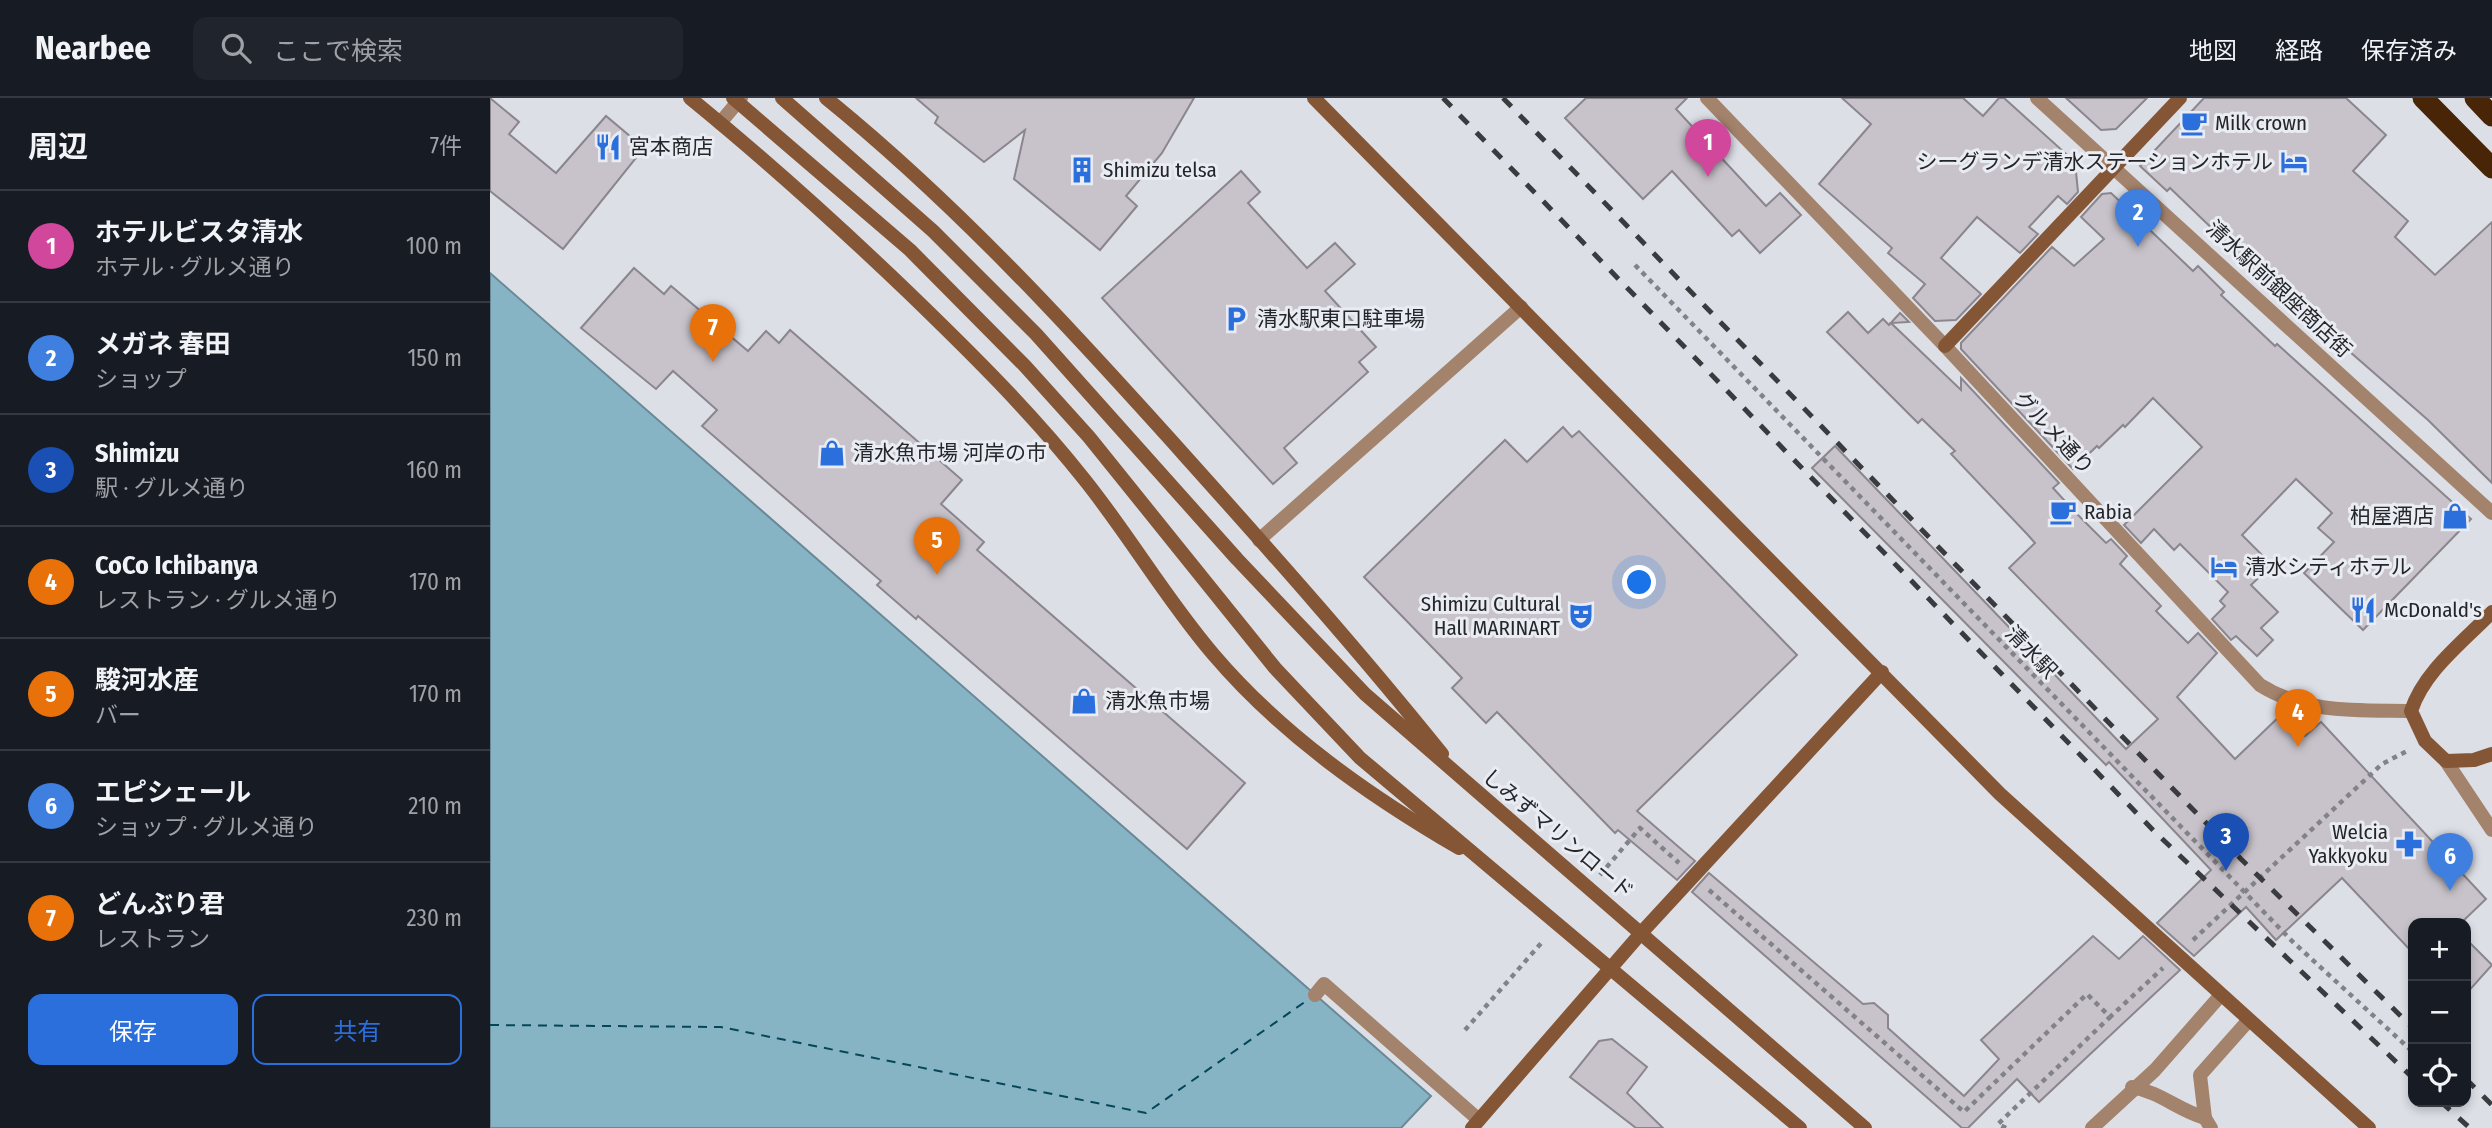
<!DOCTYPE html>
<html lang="ja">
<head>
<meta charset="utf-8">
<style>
  body { margin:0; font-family:"Fira Sans Condensed","Noto Sans JP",sans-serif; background:#20242c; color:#f1f3f6 }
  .controls { position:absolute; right:21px; bottom:21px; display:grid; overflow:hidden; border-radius:14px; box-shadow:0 4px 10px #0003 }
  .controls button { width:63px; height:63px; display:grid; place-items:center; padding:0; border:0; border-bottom:2px solid #363941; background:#171b24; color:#f1f3f6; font:35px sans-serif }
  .you { position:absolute; left:1150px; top:485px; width:24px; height:24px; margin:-18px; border:5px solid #fff; border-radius:50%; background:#1a73e8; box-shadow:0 0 0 10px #1a73e833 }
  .badge { display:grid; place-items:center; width:46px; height:46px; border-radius:50%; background:#2b6fdc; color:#fff; font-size:23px; font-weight:700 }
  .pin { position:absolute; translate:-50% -58px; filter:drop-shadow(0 2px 4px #0008) }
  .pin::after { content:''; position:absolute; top:37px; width:24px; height:21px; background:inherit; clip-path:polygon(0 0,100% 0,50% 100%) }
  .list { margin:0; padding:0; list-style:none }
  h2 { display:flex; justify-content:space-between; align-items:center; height:91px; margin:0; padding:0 28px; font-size:30px }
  h2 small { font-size:23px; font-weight:400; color:#9ea1a6 }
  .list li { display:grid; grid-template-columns:46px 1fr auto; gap:21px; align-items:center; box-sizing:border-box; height:112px; padding:0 28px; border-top:2px solid #363941 }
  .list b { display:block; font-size:26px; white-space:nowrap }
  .list p { margin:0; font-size:23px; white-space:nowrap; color:#9ea1a6 }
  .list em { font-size:23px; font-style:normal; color:#9ea1a6 }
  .actions { display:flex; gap:14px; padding:21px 28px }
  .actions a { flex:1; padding:16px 0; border:2px solid #2b6fdc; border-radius:14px; text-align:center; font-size:24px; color:#2b6fdc }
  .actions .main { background:#2b6fdc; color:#fff }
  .icon { flex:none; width:38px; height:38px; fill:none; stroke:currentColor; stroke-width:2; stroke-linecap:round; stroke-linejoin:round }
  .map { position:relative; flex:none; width:2002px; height:1030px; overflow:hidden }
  header { display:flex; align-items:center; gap:42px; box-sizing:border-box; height:98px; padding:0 35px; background:#171b24; border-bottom:2px solid #363941 }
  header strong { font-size:33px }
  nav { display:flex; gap:38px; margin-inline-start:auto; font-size:24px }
  .search { width:490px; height:63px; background:#20242c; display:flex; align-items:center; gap:18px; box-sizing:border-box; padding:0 24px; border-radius:14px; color:#9ea1a6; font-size:26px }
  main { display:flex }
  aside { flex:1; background:#171b24 }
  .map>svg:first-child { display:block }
  .water { fill:#87b4c4; stroke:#6a8996; stroke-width:2 }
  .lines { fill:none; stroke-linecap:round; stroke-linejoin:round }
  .ferry { stroke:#05475a; stroke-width:2; stroke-dasharray:9 7; stroke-linecap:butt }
  .building { fill:#c8c3ca; stroke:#8b868d; stroke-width:2 }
  .path { stroke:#828389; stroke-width:4.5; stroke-dasharray:5 5; stroke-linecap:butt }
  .lane { stroke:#a4836d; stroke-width:14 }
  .street { stroke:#a4836d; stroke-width:14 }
  .secondary { stroke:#855636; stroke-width:14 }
  .highway { stroke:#492507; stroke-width:21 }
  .rail { stroke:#3a3b3e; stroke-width:5; stroke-dasharray:12 12; stroke-linecap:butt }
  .labels { text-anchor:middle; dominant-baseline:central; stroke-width:6; stroke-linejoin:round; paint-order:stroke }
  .poi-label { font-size:21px; fill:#252629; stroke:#eaecf4; text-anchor:start }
  .street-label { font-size:21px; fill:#252629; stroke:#eaecf4 }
</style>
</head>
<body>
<header>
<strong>Nearbee</strong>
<div class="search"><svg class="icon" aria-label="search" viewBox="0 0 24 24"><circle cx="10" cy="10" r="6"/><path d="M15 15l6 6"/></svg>ここで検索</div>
<nav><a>地図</a><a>経路</a><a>保存済み</a></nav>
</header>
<main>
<aside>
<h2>周辺<small>7件</small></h2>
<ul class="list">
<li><span class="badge" style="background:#d1479c">1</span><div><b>ホテルビスタ清水</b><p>ホテル · グルメ通り</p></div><em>100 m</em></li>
<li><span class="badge" style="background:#3f7fe0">2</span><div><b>メガネ 春田</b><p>ショップ</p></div><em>150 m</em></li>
<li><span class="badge" style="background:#1a4fb4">3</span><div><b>Shimizu</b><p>駅 · グルメ通り</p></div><em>160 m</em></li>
<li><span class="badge" style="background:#e8710a">4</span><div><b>CoCo Ichibanya</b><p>レストラン · グルメ通り</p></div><em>170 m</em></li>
<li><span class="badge" style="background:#e8710a">5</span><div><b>駿河水産</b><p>バー</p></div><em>170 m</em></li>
<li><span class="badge" style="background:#3f7fe0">6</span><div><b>エピシェール</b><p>ショップ · グルメ通り</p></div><em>210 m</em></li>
<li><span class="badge" style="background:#e8710a">7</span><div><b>どんぶり君</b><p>レストラン</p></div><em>230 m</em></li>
</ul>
<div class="actions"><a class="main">保存</a><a>共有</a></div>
</aside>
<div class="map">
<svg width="2002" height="1030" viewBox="0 0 2002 1030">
  <rect width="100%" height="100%" fill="#dddfe7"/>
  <!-- water -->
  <path class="water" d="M0,175L941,998L911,1030H0Z"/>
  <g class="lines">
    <!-- ferry -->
    <path class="ferry" d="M0,927L231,929L656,1015L819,901"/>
  </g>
  <!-- building -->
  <g class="building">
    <path d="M0,0L29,24L19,36L66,75L116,18L154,50L73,151L0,93Z"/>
    <path d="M426,0H704L672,55L636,98L647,108L610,152L524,81L535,32L494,64L445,25L448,19Z"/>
    <path d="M1096,0H1197L1186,11L1276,108L1290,95L1311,117L1270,155L1249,132L1242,138L1182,73L1153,101L1075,20Z"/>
    <path d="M1352,0H1473L1493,18L1509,0H1514L1585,64L1588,94L1577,106L1568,98L1539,129L1548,136L1530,155L1487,119L1451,160L1491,196L1466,222L1445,223L1423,200L1435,186L1398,155L1402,150L1329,86L1381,26Z"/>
    <path d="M1576,0H1657L1626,31L1611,32Z"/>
    <path d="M1714,0H1856L1896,37L1863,73L1918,123L1905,139L1945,177L2002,124V385L1938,322L1758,165L1680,90L1677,93L1650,68Z"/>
    <path d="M751,73L770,94L758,105L817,170L845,145L865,166L835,193L886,249L869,264L878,274L794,350L807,365L783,386L612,200Z"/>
    <path d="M1621,95L1703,173L1708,168L1734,194L1731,197L1785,248L1787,246L1981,421L1873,532L1814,475L1844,444L1828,430L1842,415L1806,381L1752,437L1782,467L1761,487L1788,514L1771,530L1783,542L1767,558L1746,538L1741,542L1722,521L1735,508L1730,503L1738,494L1690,446L1684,452L1664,431L1651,445L1634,427L1712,349L1663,300L1635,329L1633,327L1609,350L1607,348L1583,371L1471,251V245L1562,149L1584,168L1614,141L1591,119L1612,96Z"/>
    <path d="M144,170L174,196L181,188L258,253L276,233L289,245L300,232L472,382L451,406L494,444L487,452L755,685L697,751L428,518L426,521L387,487L391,483L212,328L227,312L183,273L166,291L91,230Z"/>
    <path d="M1358,214L1378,235L1393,221L1399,227L1410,215L1419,224L1401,225L1471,292V280L1569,385L1563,390L1587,416L1616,445L1621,441L1637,458L1630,466L1671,508L1666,513L1698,545L1708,535L1727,555L1687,599L1745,661L1793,615L1815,638L1831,624L1996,801L1971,825H1923V855L1852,780L1786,842L1756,809L1704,858L1667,825L1721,772L1619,664L1616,667L1322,370L1345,348L1636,651L1668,621L1519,470L1545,445L1537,436L1461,356L1465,353L1432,321L1428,325L1337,234Z"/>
    <path d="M1073,329L1082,339L1089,333L1307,557L1147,713L1205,763L1187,782L1128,732L1125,735L1007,614L996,625L962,590L972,580L874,479L1015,342L1037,364Z"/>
    <path d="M1219,775L1373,906L1384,905L1398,917V930L1474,998L1509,961L1491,942L1603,838L1629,861L1653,838L1690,872L1549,1004L1527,981L1478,1030H1472L1202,794Z"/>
    <path d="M1976,841L2002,867L1976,896Z"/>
    <path d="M1122,941L1157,969L1137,995L1173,1030H1146L1080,979L1109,943Z"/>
  </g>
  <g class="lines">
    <!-- path -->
    <g class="path">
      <path d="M1145,167L1803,844L1923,954"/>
      <path d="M1110,777L1150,730L1189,765"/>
      <path d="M1219,792L1474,1014L1597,896L1620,919L1673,870"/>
      <path d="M1703,842L1892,666L1919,652"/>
      <path d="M975,932L1054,842"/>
      <path d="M1516,1030L1508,1026L1620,919"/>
    </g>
    <!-- lane -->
    <g class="lane">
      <path d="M1956,663L2002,732"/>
      <path d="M1642,989C1672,995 1686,1011 1715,1020"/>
      <path d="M1602,1030L1665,972L1730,898"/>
      <path d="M1721,1030L1715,1020L1710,977L1758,923"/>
    </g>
    <!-- street -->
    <g class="street">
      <path d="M1217,0L1455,248L1770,587C1816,616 1868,612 1921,613"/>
      <path d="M1547,0L2002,415"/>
      <path d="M230,25L251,0"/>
      <path d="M769,442L1031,209"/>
      <path d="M825,897L834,886L989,1022"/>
    </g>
    <!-- secondary -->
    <g class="secondary">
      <path d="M200,0C276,62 348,127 419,195C480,254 541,314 594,381C639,437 676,501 723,556C791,636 878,697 969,750"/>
      <path d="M243,0L420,152L535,268L599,339L785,570L870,660L1310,1030"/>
      <path d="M292,0L443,133L546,236L747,461L875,596L1375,1030"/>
      <path d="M336,0C468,107 582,232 696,359C783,456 870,554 952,656"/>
      <path d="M824,0L1510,696L1879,1030"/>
      <path d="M1455,248L1690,0"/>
      <path d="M2002,514C1973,544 1934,573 1921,613L1935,643L1956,663L1984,662L2002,656"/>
      <path d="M982,1030L1152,834L1392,574"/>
    </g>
    <!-- highway -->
    <g class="highway">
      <path d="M1933,0L2002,70"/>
      <path d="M1985,0L2002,18"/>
    </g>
    <!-- rail -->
    <g class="rail">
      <path d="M953,0L1664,733L1923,980"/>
      <path d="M1013,0L1751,761L1923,930"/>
      <path d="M1976,981L2002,1007"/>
      <path d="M1951,1004L1980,1030"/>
    </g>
  </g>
  <!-- icons -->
  <defs>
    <g id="cafe-bare" transform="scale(2.1)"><path d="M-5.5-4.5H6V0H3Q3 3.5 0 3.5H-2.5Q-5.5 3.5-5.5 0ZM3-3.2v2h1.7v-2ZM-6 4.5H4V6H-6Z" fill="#2b6fdc" stroke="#eaecf4" stroke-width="2.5" paint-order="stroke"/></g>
    <g id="restaurant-bare" transform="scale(2.1)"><path d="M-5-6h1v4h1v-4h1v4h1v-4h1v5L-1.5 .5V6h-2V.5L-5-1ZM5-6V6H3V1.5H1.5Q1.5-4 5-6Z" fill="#2b6fdc" stroke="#eaecf4" stroke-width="2.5" paint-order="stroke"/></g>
    <g id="hotel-bare" transform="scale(2.1)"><path d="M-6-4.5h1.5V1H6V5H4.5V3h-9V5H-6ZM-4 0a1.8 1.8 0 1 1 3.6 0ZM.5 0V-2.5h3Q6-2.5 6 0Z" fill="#2b6fdc" stroke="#eaecf4" stroke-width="2.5" paint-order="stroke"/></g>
    <g id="building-bare" transform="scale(2.1)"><path d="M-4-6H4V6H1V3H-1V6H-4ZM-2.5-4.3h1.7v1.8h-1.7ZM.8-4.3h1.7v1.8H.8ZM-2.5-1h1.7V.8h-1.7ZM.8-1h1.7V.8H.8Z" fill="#2b6fdc" stroke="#eaecf4" stroke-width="2.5" paint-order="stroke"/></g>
    <g id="parking-bare" transform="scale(2.1)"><path d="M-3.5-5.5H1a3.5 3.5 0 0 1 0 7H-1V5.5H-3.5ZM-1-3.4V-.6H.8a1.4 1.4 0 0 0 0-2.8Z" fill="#2b6fdc" stroke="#eaecf4" stroke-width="2.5" paint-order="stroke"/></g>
    <g id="shop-bare" transform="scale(2.1)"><path d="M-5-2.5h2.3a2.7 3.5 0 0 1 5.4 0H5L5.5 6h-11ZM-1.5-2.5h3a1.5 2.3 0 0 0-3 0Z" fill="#2b6fdc" stroke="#eaecf4" stroke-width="2.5" paint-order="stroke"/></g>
    <g id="theatre-bare" transform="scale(2.1)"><path d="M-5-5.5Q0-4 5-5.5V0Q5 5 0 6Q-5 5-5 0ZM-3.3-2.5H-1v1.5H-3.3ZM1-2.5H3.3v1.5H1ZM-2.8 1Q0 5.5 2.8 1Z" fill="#2b6fdc" stroke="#eaecf4" stroke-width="2.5" paint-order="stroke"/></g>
    <g id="pharmacy-bare" transform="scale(2.1)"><path d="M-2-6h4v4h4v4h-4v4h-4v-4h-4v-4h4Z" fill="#2b6fdc" stroke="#eaecf4" stroke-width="2.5" paint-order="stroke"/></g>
  </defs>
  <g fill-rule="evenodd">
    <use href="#cafe-bare" x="1704" y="25"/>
    <use href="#restaurant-bare" x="118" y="49"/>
    <use href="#hotel-bare" x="1804" y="64"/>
    <use href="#building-bare" x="592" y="72"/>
    <use href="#parking-bare" x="746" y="221"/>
    <use href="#shop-bare" x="342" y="355"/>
    <use href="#cafe-bare" x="1573" y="414"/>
    <use href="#shop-bare" x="1965" y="418"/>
    <use href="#hotel-bare" x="1734" y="469"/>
    <use href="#restaurant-bare" x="1873" y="512"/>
    <use href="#theatre-bare" x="1091" y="518"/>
    <use href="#shop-bare" x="594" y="603"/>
    <use href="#pharmacy-bare" x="1919" y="746"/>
  </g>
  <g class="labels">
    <!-- poi labels -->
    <g class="poi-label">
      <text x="1725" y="25">Milk crown</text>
      <text x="139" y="49">宮本商店</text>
      <text x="1783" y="64" text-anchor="end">シーグランデ清水ステーションホテル</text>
      <text x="613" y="72">Shimizu telsa</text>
      <text x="767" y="221">清水駅東口駐車場</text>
      <text x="363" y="355">清水魚市場 河岸の市</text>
      <text x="1594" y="414">Rabia</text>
      <text x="1944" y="418" text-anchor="end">柏屋酒店</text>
      <text x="1755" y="469">清水シティホテル</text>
      <text x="1070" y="506" text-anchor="end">Shimizu Cultural<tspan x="1070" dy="24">Hall MARINART</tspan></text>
      <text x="1894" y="512">McDonald's</text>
      <text x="615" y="603">清水魚市場</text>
      <text x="1898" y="734" text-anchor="end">Welcia<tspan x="1898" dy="24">Yakkyoku</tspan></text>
    </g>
    <!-- street labels -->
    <g class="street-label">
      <text transform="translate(1789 191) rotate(43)">清水駅前銀座商店街</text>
      <text transform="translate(1564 335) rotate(47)">グルメ通り</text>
      <text transform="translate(1541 554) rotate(46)">清水駅</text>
      <text transform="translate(1068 736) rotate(40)">しみずマリンロード</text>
    </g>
  </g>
</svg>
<div class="controls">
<button>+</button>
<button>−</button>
<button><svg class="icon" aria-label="locate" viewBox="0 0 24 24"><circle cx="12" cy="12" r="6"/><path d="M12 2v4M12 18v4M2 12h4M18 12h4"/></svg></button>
</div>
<div class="you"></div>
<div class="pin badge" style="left:1218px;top:79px;background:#d1479c">1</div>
<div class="pin badge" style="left:1648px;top:149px;background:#3f7fe0">2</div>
<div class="pin badge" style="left:1736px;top:773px;background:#1a4fb4">3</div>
<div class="pin badge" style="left:1808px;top:649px;background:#e8710a">4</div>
<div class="pin badge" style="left:447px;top:477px;background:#e8710a">5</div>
<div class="pin badge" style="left:1960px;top:793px;background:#3f7fe0">6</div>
<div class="pin badge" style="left:223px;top:264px;background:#e8710a">7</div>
</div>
</main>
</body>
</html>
